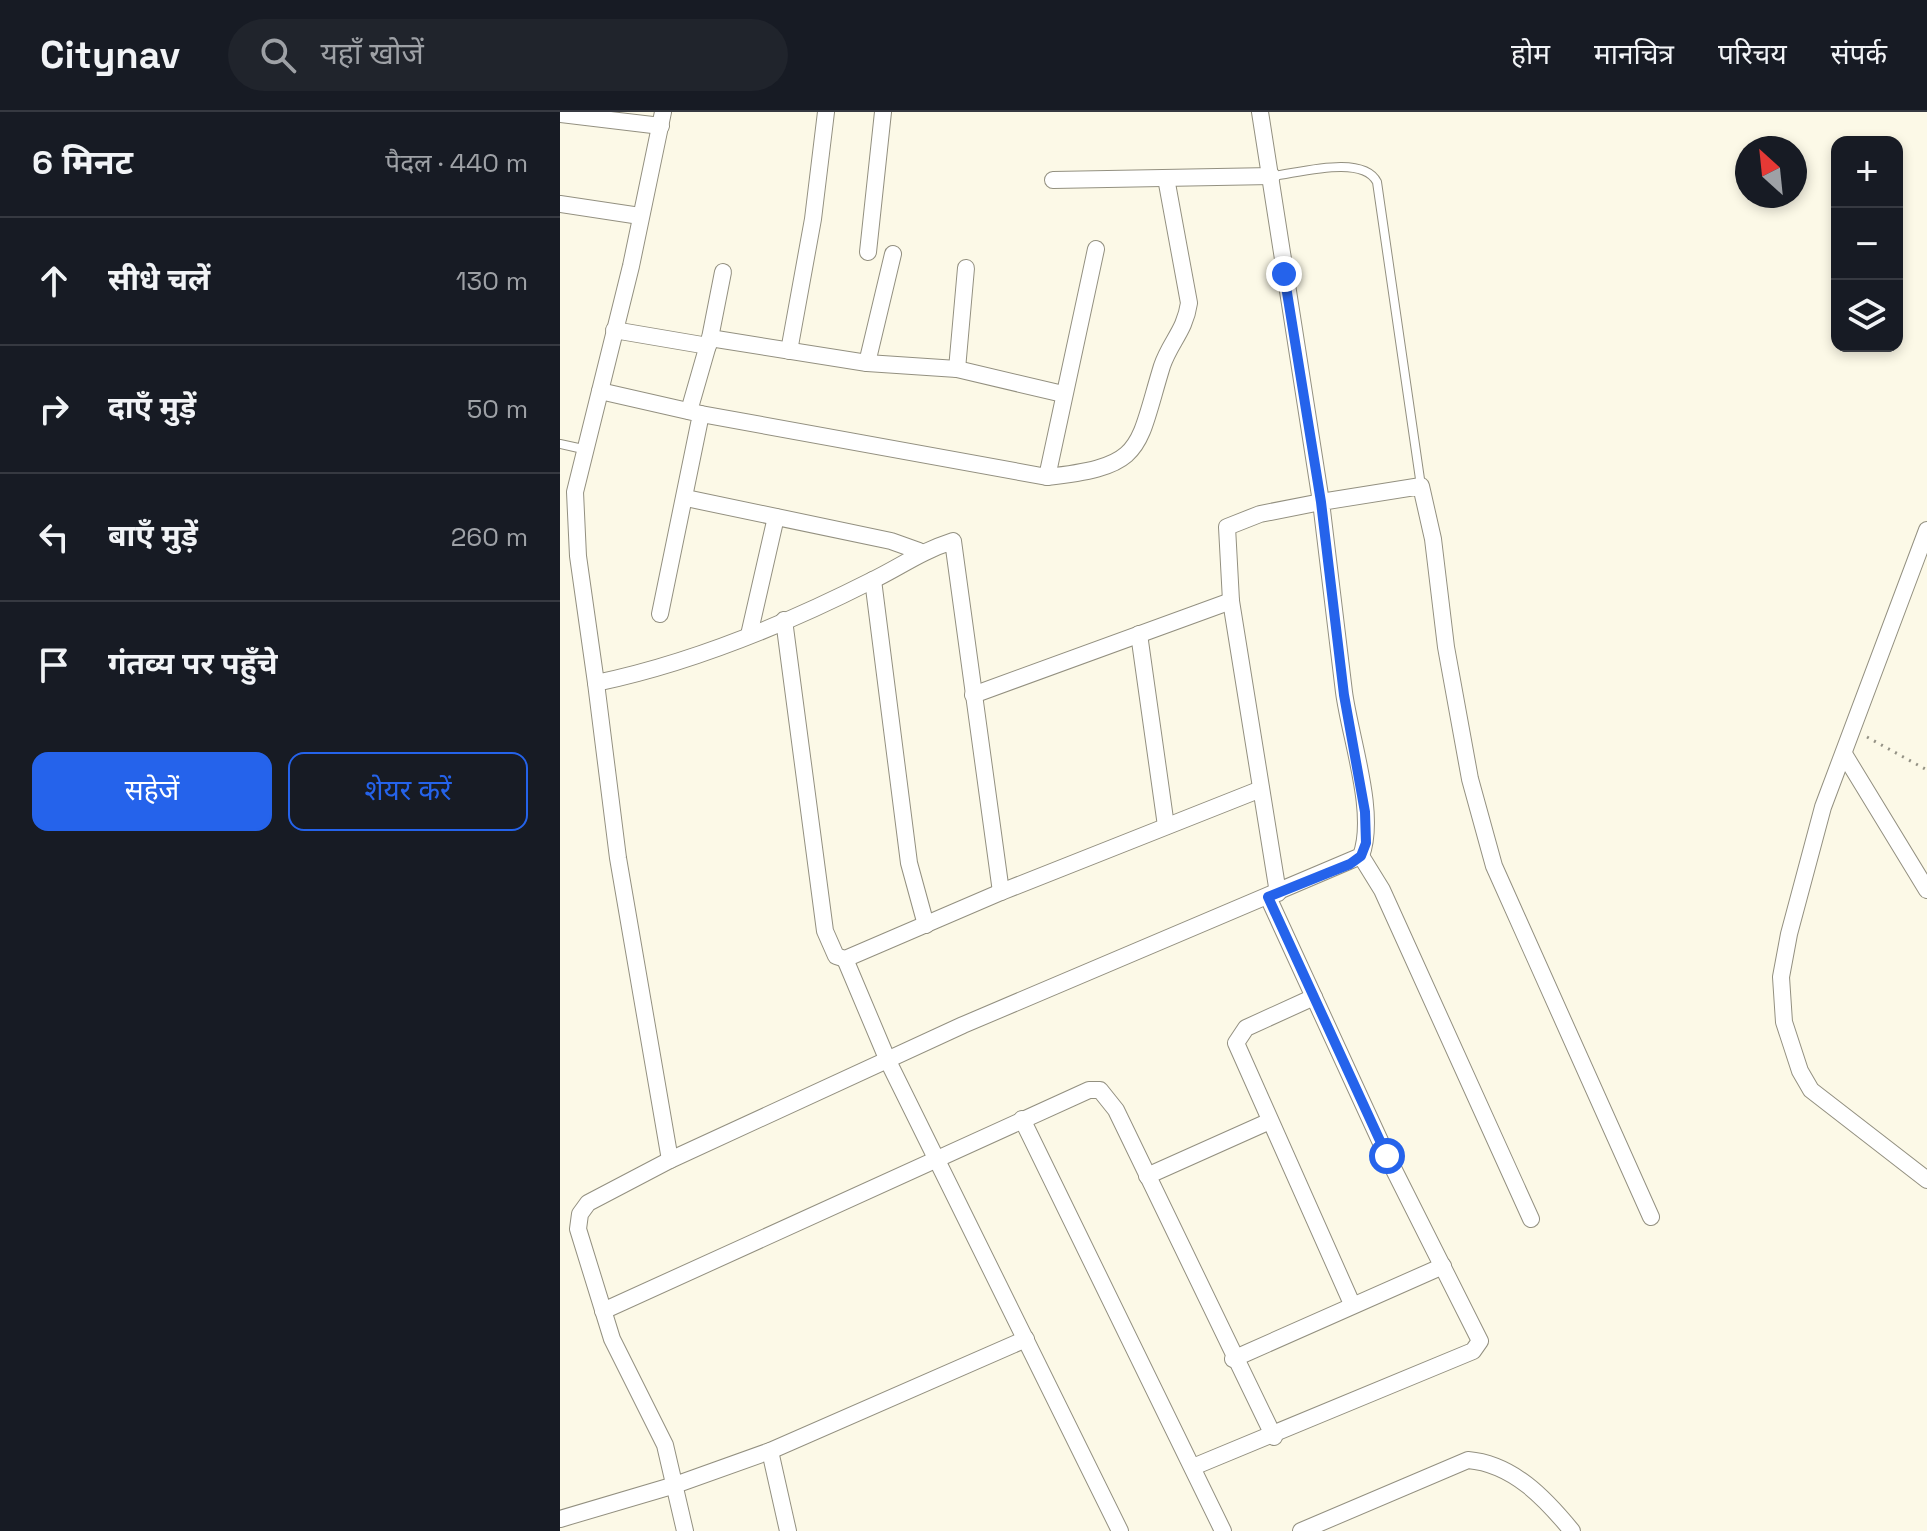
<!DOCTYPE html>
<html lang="hi">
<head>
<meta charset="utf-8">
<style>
  body { margin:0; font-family:"Space Grotesk","Noto Sans Devanagari",sans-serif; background:#20242c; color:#f1f3f6 }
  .controls { position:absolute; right:24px; top:24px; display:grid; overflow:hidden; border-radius:16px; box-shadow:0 4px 12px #0003 }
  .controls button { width:72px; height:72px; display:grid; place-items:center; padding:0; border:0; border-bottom:2px solid #363941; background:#171b24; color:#f1f3f6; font:40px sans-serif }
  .compass { position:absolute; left:1175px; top:24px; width:72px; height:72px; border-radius:50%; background:#171b24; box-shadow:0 4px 12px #0003; rotate:333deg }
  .stop { position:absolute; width:24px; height:24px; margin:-18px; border:6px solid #2563eb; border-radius:50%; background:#fff }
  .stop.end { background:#2563eb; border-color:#fff; box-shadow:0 2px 8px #0008 }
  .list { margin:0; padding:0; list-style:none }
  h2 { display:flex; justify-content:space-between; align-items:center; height:104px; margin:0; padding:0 32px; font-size:34px }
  h2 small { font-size:26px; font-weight:400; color:#9ea1a6 }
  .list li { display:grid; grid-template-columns:52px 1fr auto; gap:24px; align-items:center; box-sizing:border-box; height:128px; padding:0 32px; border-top:2px solid #363941 }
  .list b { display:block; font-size:30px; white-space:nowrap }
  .list em { font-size:26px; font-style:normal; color:#9ea1a6 }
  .actions { display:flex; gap:16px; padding:24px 32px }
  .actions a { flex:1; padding:18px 0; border:2px solid #2563eb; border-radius:16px; text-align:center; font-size:28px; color:#2563eb }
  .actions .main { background:#2563eb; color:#fff }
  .icon { flex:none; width:44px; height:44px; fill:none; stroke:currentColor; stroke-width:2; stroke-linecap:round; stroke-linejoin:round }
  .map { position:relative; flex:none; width:1367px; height:1419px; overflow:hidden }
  header { display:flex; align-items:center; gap:48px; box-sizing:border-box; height:112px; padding:0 40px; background:#171b24; border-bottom:2px solid #363941 }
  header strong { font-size:38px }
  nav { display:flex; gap:44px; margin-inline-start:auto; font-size:28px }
  .search { width:560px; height:72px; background:#20242c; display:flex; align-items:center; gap:20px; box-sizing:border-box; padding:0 28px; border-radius:44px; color:#9ea1a6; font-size:30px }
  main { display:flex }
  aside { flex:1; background:#171b24 }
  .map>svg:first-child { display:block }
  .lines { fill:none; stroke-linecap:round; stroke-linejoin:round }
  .lane-casing { stroke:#939080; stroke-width:10 }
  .street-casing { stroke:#939080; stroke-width:18 }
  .path { stroke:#949285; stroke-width:3; stroke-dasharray:2 6; stroke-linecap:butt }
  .lane { stroke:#fff; stroke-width:8 }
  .street { stroke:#fff; stroke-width:16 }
  .route { stroke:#2563eb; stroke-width:10 }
</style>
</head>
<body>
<header>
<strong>Citynav</strong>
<div class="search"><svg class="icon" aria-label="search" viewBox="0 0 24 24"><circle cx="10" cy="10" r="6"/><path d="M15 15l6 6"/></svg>यहाँ खोजें</div>
<nav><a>होम</a><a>मानचित्र</a><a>परिचय</a><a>संपर्क</a></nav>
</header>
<main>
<aside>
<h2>6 मिनट<small>पैदल · 440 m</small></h2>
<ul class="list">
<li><svg class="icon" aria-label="ahead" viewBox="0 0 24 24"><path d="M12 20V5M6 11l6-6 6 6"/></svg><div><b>सीधे चलें</b></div><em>130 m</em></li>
<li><svg class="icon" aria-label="right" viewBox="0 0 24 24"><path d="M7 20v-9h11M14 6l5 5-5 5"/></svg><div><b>दाएँ मुड़ें</b></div><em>50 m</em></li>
<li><svg class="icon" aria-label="left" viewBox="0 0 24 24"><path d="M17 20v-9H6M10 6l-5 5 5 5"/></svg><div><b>बाएँ मुड़ें</b></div><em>260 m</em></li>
<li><svg class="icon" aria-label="arrive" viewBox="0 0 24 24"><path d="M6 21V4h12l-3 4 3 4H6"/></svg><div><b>गंतव्य पर पहुँचे</b></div></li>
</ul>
<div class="actions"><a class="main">सहेजें</a><a>शेयर करें</a></div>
</aside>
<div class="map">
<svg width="1367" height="1419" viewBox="0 0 1367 1419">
  <rect width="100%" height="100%" fill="#fcf9e7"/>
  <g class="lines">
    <!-- lane casing -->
    <g class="lane-casing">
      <g id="lane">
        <path d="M713,64C739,61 803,42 817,70L861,374"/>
        <path d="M0,332L23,337"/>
      </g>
    </g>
    <!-- street casing -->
    <g class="street-casing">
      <g id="street">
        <path d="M103,0L71,154L15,380L18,444L36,571C132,551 224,513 311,469C342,454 359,440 393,429L441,780"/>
        <path d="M700,0L761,390L700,402L667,415L671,489L718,781"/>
        <path d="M0,2L101,14"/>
        <path d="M493,68L712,64"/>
        <path d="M0,92L80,104"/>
        <path d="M308,140L323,0"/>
        <path d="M54,218L148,234"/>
        <path d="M150,226L307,251L397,257L503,282"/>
        <path d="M229,239L253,107L266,0"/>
        <path d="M307,251L333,142"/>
        <path d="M397,257L406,156"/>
        <path d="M40,279L141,302L100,502"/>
        <path d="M129,299L150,226L163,160"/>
        <path d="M141,302L487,365L536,137"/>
        <path d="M487,365C585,354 576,339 602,254C610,230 625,219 629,191L606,66"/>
        <path d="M126,386L331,429L359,439"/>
        <path d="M1367,418L1263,695L1229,822L1221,865L1224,910L1240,959L1251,978L1367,1068"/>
        <path d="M313,468L349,751L366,813"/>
        <path d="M224,508L265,819L276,844L285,847L441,780L701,677"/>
        <path d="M579,522L606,714"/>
        <path d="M189,523L216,405"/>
        <path d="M36,571L58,746L110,1048"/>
        <path d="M413,583L671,489"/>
        <path d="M1284,642L1367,778"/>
        <path d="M801,744L822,778L971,1107"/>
        <path d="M285,847L328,949L560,1419"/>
        <path d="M754,885L686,916L676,931L792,1192"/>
        <path d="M462,1007L663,1419"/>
        <path d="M587,1064L710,1009"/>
        <path d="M43,1199L529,978H540L556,998L714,1325"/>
        <path d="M673,1247L883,1154"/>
        <path d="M210,1339L228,1419"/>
        <path d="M633,1355L913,1239L920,1229L827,1044L708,785"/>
        <path d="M0,1407L115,1373L210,1339L466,1227"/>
        <path d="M125,1419L105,1333L52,1227L18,1117L20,1102L28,1091L110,1048L403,913L801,744C817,701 790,626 784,580C776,517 769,453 761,390L861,374L873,427L886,535L910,667L934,754L1091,1105"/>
        <path d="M741,1419L908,1348C953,1352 985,1386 1012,1419"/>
      </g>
    </g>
    <!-- path -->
    <path class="path" d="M1307,625L1367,658"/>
    <!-- lane -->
    <use href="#lane" class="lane"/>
    <!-- street -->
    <use href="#street" class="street"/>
  </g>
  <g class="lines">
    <!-- route -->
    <path class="route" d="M724,162L761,390L784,583L805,700L806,731L801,744L790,752L708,785L827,1044"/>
  </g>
</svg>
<div class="controls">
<button>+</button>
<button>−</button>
<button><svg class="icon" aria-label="layers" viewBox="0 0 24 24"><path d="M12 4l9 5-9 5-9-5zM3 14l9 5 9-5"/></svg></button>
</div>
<svg class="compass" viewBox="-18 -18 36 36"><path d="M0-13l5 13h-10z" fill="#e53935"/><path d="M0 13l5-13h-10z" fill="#9ea1a6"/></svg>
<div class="stop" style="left:827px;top:1044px"></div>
<div class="stop end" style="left:724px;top:162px"></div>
</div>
</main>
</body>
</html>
